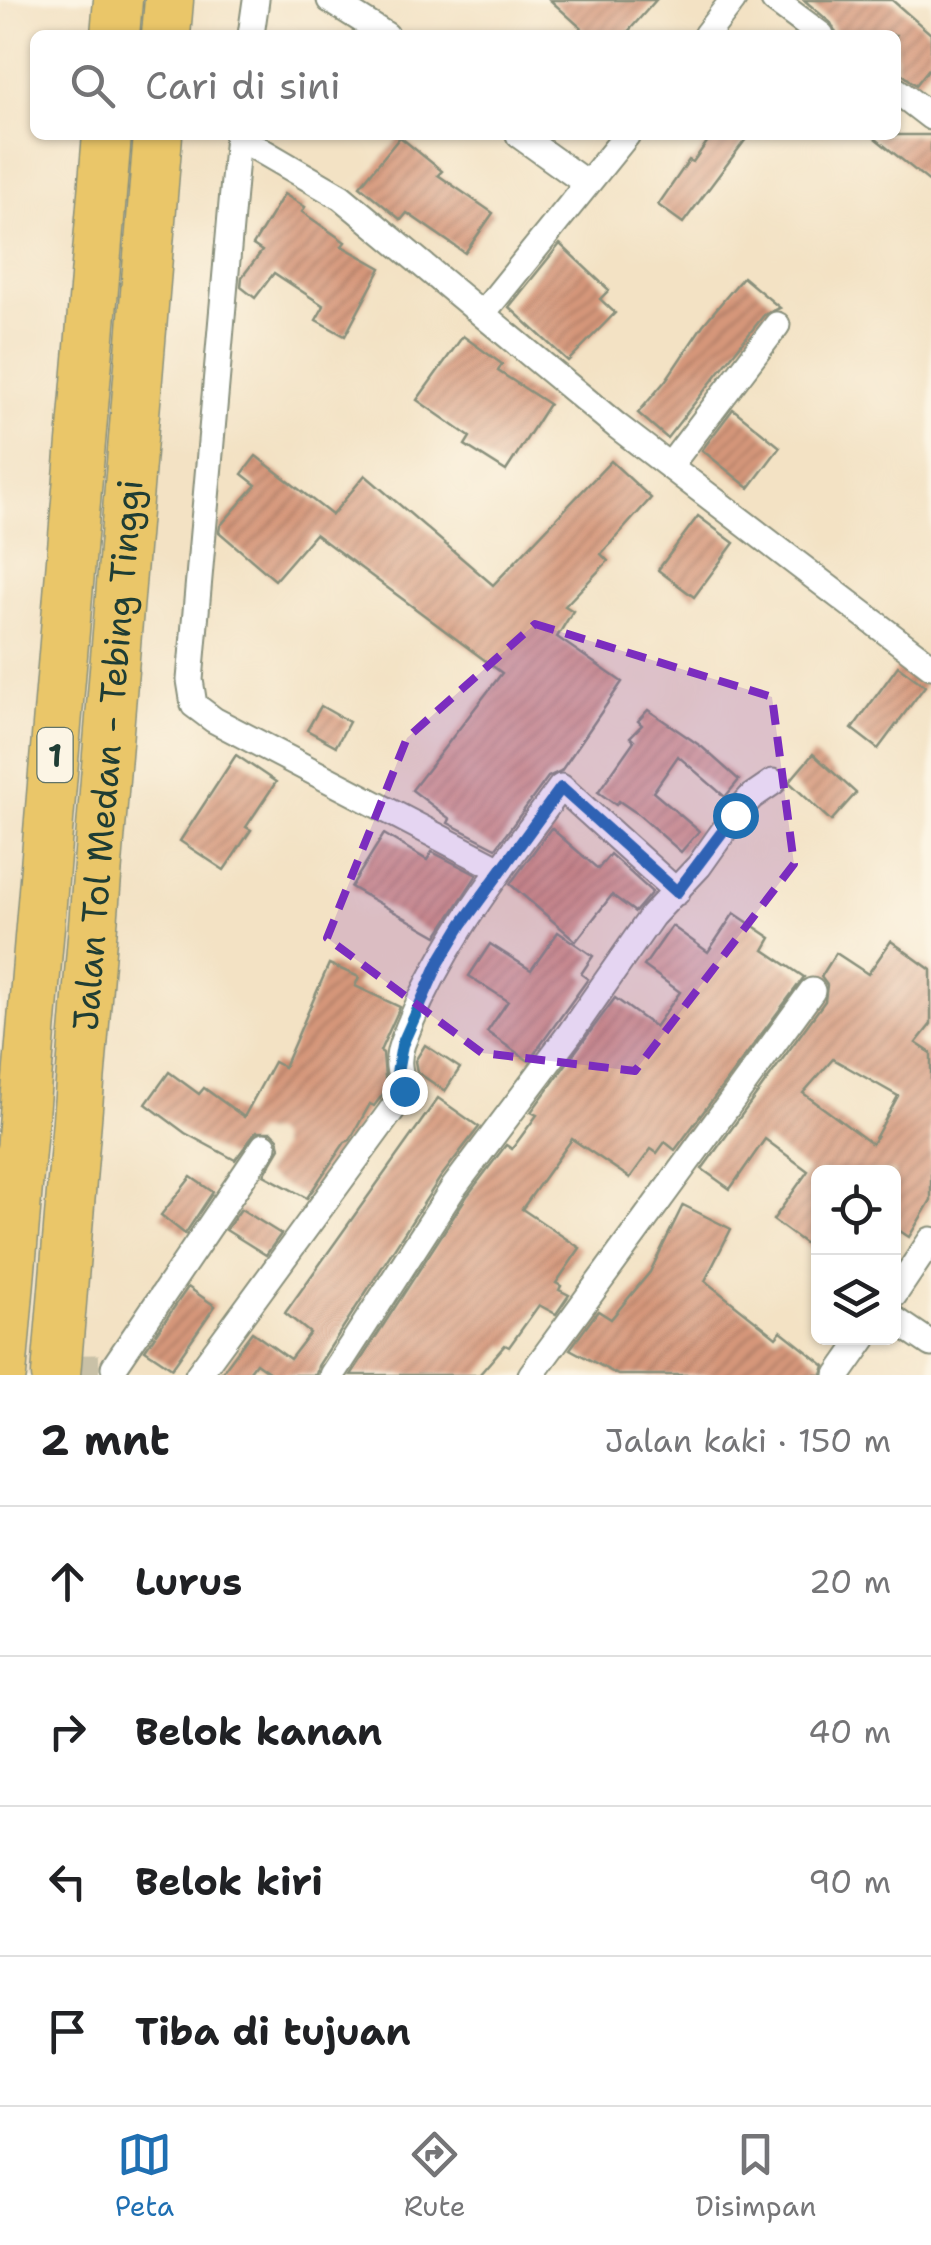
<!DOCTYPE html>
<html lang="id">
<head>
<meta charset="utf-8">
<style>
  body { margin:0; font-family:"Shantell Sans",sans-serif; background:#f2f2f2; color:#202124 }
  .controls { position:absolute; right:30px; bottom:30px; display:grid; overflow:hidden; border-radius:15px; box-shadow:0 2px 8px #0004 }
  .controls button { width:90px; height:90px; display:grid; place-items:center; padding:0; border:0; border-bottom:2px solid #e0e0e0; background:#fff; color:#202124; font:50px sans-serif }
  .stop { position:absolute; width:30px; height:30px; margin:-22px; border:8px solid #1f6fb2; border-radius:50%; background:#fff }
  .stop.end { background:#1f6fb2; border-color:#fff; box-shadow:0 2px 10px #0008 }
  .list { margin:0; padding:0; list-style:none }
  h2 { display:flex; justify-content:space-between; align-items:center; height:130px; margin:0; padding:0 40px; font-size:42px }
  h2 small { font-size:32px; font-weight:400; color:#757577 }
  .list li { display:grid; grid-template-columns:65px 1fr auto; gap:30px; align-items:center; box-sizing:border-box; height:150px; padding:0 40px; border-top:2px solid #e0e0e0 }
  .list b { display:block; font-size:38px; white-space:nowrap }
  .list em { font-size:32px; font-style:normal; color:#757577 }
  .icon { flex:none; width:55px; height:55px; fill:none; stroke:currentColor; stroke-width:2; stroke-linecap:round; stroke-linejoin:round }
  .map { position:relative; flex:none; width:931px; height:1375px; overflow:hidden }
  .search { position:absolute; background:#fff; box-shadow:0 2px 8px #0004; left:30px; right:30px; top:30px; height:110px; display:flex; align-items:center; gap:25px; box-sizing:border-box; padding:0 35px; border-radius:15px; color:#757577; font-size:38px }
  .sheet { height:730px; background:#fff }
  nav { display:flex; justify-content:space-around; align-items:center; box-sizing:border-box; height:140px; border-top:2px solid #e0e0e0; background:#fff; font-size:28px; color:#757577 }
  nav a { display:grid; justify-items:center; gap:5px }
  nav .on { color:#1f6fb2 }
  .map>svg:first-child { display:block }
  .building { fill:url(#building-hatch); fill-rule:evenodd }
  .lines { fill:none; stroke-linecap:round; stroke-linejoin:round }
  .minor-tunnel { stroke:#c9c1a7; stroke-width:25; stroke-dasharray:25 12; stroke-linecap:butt }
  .minor-casing { stroke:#89907c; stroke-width:29 }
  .motorway-casing { stroke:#89907c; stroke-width:51 }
  .minor { stroke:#fff; stroke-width:25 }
  .motorway { stroke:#eac669; stroke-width:48 }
  .route { stroke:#1f6fb2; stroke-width:12 }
  .marked { fill:#7b2cbf; fill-opacity:0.2; stroke:#7b2cbf; stroke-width:8; stroke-dasharray:20 12; stroke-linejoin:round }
  .labels { text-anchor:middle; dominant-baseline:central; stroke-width:8; stroke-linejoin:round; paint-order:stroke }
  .shield { fill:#fcf5e5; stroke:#617469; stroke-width:2.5 }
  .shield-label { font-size:32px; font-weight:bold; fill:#1f3d34 }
  .street-label { font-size:35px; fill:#1f3d34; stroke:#fcf5e5 }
</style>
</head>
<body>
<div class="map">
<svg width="931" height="1375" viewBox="0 0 931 1375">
  <defs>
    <pattern id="building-hatch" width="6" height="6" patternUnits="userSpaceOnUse" patternTransform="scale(2.5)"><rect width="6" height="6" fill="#d6977a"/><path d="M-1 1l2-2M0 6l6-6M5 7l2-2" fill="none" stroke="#ad7c65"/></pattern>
  </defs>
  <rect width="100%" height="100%" fill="#fcf5e5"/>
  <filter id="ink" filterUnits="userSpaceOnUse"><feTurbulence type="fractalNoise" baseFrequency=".01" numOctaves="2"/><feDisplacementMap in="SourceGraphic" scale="20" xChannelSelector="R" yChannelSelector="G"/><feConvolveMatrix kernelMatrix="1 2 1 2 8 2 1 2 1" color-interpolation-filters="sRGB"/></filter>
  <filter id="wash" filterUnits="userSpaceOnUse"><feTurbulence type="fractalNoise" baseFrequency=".0048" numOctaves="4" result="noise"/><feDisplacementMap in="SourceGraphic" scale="40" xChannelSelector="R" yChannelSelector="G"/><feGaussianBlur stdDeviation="2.25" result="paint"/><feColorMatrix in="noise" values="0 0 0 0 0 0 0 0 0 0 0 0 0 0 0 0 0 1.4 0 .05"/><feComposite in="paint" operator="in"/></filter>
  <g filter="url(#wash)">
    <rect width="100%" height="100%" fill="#f3e2c4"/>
    <g id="blocks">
      <!-- building -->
      <g class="building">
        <path d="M550,0H656L625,35H589Z"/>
        <path d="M804,0H892L931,34V66L916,85L896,69V35H837L831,23Z"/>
        <path d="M712,135H749L683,223L658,205L689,160L693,162Z"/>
        <path d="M871,135H931V183Z"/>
        <path d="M400,137L442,171L438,175L493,213L465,253L407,213L401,220L360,186Z"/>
        <path d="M284,194L305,207L302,212L345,242L342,246L381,268L345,336L316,320L324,306L274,273L255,298L241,287L242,277L262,251L253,245Z"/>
        <path d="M560,244L609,290L600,299L615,313L568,361L509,307Z"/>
        <path d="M743,277L780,308L764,315L667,438L638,413L666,380L703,325Z"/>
        <path d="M463,336L502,364L498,371L549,404L506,471L465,445L470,437L417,400Z"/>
        <path d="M733,409L780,447L749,488L702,450Z"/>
        <path d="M256,456L332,515L365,475L493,585L611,461L651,498L601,554L608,561L565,606L573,611L557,637L622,682L561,771L548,777L496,848L448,823L450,819L412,790L502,673L315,534L275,580L219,532L220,526L256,485L242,474Z"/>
        <path d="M698,516L734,543L694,597L658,570Z"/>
        <path d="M898,666L925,686L878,749L852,729Z"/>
        <path d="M321,706L349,722L336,746L307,730Z"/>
        <path d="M648,710L702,747L739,780L725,797L678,756L653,792L699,831L681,852L638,814L619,801L616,805L598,792L634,741L630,737L642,725L638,721Z"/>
        <path d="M813,754L856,793L831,821L789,782Z"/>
        <path d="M236,755L276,782L246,827L251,830L224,870L180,841Z"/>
        <path d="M551,828L598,869L610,854L652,892L635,912L612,895L576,941L510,884Z"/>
        <path d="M384,834L427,860L432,852L477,875L437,936L351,887Z"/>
        <path d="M734,913L771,938L764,950L804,977L675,1150L665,1142L657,1153L651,1149L630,1178L572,1139L522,1209L580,1248L556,1283L561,1286L559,1290L569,1295L556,1314L539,1305L509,1347L505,1345L479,1375H351L467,1196L506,1145L512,1149L537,1115L531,1112L615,998L655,1027L680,992L644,966L672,926L708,952Z"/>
        <path d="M558,932L593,956L581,974L588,979L529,1061L487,1032L508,1001L469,976L490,944L531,970Z"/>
        <path d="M891,941L931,970V1024L916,1043L931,1053V1200L909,1237L894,1227V1172H818V1253L773,1220L808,1171L765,1139L730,1189L702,1169L825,1001L827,985L821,977L836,953L868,974ZM833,1059L898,1096L872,1144L803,1093Z"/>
        <path d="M329,964L359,977L355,986L400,1007L380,1051L383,1053L386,1090L374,1106L370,1104L350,1140L345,1142L307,1198L264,1175L280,1148L278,1138L272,1132H256L235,1160L185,1133L146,1104L169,1072L199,1094L204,1088L244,1117L274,1062L284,1067Z"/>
        <path d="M425,1045L460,1068L445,1091L417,1072L415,1061Z"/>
        <path d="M438,1098L479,1127L440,1178L318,1366L316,1375H273L256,1363L247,1375H220L252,1332L290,1359L310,1333L285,1313Z"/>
        <path d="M191,1177L213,1192L185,1234L161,1215Z"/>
        <path d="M683,1205L731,1229L705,1281L776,1337L781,1331L825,1366L822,1375H618L570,1349L598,1311L611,1319L650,1272Z"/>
        <path d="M241,1209L281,1234L266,1255L226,1230Z"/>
        <path d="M188,1287L215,1306L172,1368L145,1350Z"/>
      </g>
    </g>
  </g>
  <g filter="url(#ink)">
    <use href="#blocks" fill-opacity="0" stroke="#89907c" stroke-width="2.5"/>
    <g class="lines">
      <!-- minor-tunnel -->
      <path class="minor-tunnel" d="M0,1368L104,1367"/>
      <!-- minor casing -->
      <g class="minor-casing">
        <g id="minor">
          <path d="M330,0L386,35"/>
          <path d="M774,0L821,35"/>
          <path d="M251,35L256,0"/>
          <path d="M706,35L733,0"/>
          <path d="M896,90L931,117"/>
          <path d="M238,135L190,680L194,705L214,720L500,869"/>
          <path d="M519,135L586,183"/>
          <path d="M238,137L341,197L617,426L931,666"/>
          <path d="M483,313L627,135"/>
          <path d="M671,464L777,325"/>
          <path d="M894,1295L931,1240"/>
          <path d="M894,1319L931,1344"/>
          <path d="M114,1367L264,1146"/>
          <path d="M198,1375L402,1096C406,1079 393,1070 402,1044C437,948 501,869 561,787L677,892"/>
          <path d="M332,1375L454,1187L571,1032L652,916L699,866L735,815L751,797L773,782"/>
          <path d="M531,1375L812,991"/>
          <path d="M838,1375L864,1338"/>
        </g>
      </g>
      <!-- motorway casing -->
      <g class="motorway-casing">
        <g id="motorway">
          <path d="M115,35L118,0"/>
          <path d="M166,35L169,0"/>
          <path d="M2,1375L107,135"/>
          <path id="s1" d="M56,1375L158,135"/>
        </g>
      </g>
      <!-- minor -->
      <use href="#minor" class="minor"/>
      <!-- motorway -->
      <use href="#motorway" class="motorway"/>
    </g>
  </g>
  <g class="lines" filter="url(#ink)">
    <!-- route -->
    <path class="route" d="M404,1091L397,1073L402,1045L438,964L462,924L561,788L677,892L735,815"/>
  </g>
  <!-- marked area -->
  <path class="marked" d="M535,624L772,697L794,864L635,1071L482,1053L327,938L407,738Z"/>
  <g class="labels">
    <!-- shield labels -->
    <rect class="shield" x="37.5" y="728" width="35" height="54" rx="8"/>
    <g class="shield-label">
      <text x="55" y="755">1</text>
    </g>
    <!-- street labels -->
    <g class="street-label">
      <text stroke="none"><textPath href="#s1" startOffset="622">Jalan Tol Medan - Tebing Tinggi</textPath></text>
    </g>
  </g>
</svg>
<div class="controls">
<button><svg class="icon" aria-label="locate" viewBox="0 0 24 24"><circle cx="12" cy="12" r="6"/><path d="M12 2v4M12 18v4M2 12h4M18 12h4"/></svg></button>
<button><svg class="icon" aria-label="layers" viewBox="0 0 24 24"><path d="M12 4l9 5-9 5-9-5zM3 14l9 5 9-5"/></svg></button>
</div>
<div class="stop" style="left:735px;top:815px"></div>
<div class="stop end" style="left:404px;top:1091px"></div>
<div class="search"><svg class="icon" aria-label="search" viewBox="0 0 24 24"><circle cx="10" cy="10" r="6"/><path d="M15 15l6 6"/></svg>Cari di sini</div>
</div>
<section class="sheet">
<h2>2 mnt<small>Jalan kaki · 150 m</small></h2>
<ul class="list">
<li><svg class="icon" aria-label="ahead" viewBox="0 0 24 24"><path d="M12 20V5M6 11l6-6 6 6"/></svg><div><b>Lurus</b></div><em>20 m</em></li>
<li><svg class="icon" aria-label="right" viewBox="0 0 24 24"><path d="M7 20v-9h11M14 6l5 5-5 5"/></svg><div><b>Belok kanan</b></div><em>40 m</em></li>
<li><svg class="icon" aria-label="left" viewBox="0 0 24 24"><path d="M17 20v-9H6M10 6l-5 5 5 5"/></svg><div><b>Belok kiri</b></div><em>90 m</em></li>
<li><svg class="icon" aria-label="arrive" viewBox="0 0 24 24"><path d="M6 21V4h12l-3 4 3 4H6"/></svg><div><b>Tiba di tujuan</b></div></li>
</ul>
</section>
<nav>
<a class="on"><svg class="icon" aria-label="map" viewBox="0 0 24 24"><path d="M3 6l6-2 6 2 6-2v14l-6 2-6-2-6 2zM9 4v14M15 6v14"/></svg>Peta</a>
<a><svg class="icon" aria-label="directions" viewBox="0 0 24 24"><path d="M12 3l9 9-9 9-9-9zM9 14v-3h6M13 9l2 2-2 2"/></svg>Rute</a>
<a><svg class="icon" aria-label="saved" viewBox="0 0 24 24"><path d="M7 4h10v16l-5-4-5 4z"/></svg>Disimpan</a>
</nav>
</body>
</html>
